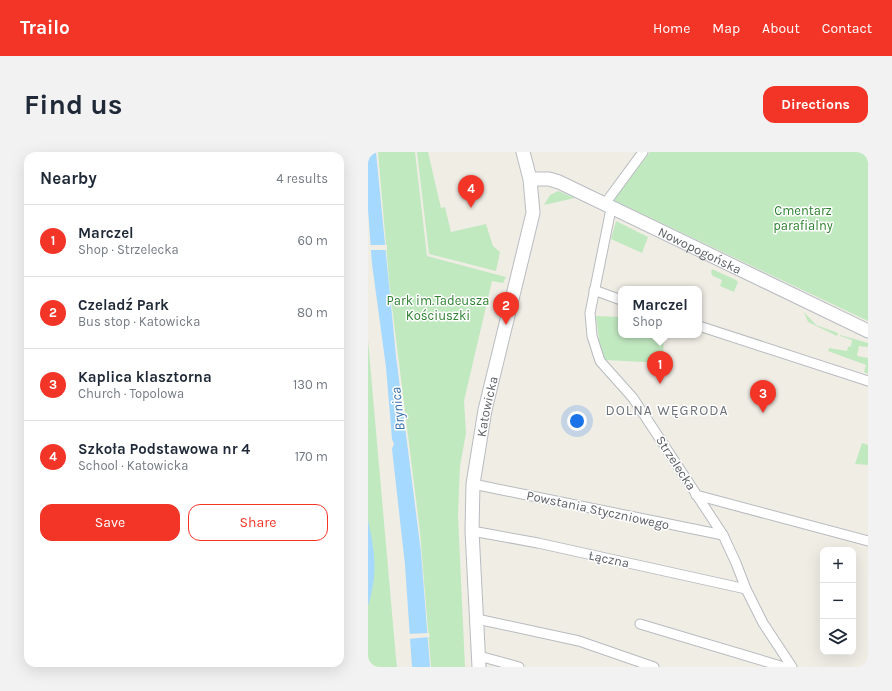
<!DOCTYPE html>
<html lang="en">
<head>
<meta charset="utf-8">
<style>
  body { margin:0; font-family:Karla,sans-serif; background:#f2f2f3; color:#1f2937 }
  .controls { position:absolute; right:12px; bottom:12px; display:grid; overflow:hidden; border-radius:8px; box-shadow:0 4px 16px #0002 }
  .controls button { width:36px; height:36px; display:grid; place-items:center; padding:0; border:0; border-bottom:1px solid #e0e1e3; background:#fff; color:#1f2937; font:20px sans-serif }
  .you { position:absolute; left:209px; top:269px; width:14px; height:14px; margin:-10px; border:3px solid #fff; border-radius:50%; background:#1a73e8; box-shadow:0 0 0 6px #1a73e833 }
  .badge { display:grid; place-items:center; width:26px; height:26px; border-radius:50%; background:#f33528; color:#fff; font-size:13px; font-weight:700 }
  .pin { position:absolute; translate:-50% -33px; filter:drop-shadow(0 1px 2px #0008) }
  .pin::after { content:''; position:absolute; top:21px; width:14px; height:12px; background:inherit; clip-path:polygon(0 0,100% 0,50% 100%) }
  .popup { position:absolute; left:250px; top:134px; width:84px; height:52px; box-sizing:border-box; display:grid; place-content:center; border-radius:8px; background:#fff; filter:drop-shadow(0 1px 3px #0005); font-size:13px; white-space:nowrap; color:#747a83 }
  .popup b { font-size:15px; color:#1f2937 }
  .popup::after { content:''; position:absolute; left:50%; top:100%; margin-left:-8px; border:8px solid transparent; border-top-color:#fff }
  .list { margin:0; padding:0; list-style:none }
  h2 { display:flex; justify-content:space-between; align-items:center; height:52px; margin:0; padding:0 16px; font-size:17px }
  h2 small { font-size:13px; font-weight:400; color:#747a83 }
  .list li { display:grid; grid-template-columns:26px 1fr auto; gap:12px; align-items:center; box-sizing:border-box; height:72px; padding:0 16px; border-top:1px solid #e0e1e3 }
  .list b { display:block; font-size:15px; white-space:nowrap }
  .list p { margin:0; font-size:13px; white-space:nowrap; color:#747a83 }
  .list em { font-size:13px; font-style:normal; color:#747a83 }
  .actions { display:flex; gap:8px; padding:12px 16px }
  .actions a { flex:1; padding:9px 0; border:1px solid #f33528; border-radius:12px; text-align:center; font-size:14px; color:#f33528 }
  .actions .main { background:#f33528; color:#fff }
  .icon { flex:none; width:22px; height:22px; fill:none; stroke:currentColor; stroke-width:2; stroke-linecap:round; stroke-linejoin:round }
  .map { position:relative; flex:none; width:500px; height:515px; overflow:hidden; border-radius:12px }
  header { display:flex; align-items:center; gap:24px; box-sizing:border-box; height:56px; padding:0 20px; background:#f33528; color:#fff }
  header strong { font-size:19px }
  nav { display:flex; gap:22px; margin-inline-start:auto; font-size:14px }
  .intro { display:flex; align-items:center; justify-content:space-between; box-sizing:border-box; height:96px; padding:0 24px }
  h1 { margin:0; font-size:28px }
  .button { padding:10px 18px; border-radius:12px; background:#f33528; color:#fff; font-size:14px; font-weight:700 }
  main { display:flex; gap:24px; padding:0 24px }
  aside { flex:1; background:#fff; border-radius:12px; box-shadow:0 4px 16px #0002 }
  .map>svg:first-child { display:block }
  .green { fill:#c1e9c0 }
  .water { fill:#a6d9ff }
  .pier { fill:#f0ede5 }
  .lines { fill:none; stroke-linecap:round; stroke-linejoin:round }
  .street-casing { stroke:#b7bbbf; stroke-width:11 }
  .secondary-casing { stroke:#b8bcc2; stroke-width:15 }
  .street { stroke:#fff; stroke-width:9 }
  .secondary { stroke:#fff; stroke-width:13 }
  .labels { text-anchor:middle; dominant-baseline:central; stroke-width:3; stroke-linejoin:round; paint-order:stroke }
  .park-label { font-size:13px; fill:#308232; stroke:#fff }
  .street-label { font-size:13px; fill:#5d6166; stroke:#fff }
  .water-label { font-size:14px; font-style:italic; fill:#3a74ae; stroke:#fff }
  .neighbourhood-label { font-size:14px; letter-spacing:1px; fill:#6d7378; stroke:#fff }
</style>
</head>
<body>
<header>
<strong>Trailo</strong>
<nav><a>Home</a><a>Map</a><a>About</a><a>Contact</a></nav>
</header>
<div class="intro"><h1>Find us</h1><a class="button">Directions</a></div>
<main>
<aside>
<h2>Nearby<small>4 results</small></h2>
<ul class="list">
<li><span class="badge">1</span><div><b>Marczel</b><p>Shop · Strzelecka</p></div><em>60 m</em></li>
<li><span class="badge">2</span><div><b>Czeladź Park</b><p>Bus stop · Katowicka</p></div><em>80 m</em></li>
<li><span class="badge">3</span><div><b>Kaplica klasztorna</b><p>Church · Topolowa</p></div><em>130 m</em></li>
<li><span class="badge">4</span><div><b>Szkoła Podstawowa nr 4</b><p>School · Katowicka</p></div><em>170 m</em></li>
</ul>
<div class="actions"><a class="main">Save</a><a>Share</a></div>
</aside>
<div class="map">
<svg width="500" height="515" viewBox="0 0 500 515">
  <rect width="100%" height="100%" fill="#f0ede5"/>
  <!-- green -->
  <g class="green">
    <path d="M10,0H47L59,104L138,125L135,131L124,129L96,249L98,281L92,314L90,363L97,515H63L52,380L22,139Z"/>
    <path d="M49,0H60L73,56L77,55L83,80L118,72L125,94L132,100L128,119L61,102Z"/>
    <path d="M282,0H500V169L245,48Z"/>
    <path d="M190,39L207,46L176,53L182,43Z"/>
    <path d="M248,69L280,85L274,101L243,87Z"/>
    <path d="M344,117L368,128L370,130L366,140L352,134L354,128L345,124L343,121Z"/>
    <path d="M436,160L448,173L470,181L469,184L440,170Z"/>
    <path d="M228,164L253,165V183H295L296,211L237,208L232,195Z"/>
    <path d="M472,183L500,191V195L491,194L489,204L500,206V222L496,220L498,213L460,199L461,196L479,199L480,195L483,194L484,188L472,184Z"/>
    <path d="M0,188L28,506L29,515H0Z"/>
    <path d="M494,291L500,293V313L487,312Z"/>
  </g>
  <!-- water -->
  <g class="water">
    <path d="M0,0H8L28,204L53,400L62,515H44L37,413L24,297L26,292L24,287L18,215L4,112L0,57Z"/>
    <path d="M0,368C7,401 10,421 0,454Z"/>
  </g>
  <!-- pier -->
  <g class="pier">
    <rect x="2" y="93" width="17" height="5"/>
    <path d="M61,481L62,485L40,487L39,482Z"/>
  </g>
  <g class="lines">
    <!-- street casing -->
    <g class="street-casing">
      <g id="street">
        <path d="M236,53L275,0"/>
        <path d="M243,57L222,161L224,184L232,209L265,246L355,383L368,411L378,437L395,471L424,515"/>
        <path d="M226,138L253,148"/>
        <path d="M331,174L500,229"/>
        <path d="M105,332L355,383"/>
        <path d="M328,343L500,389"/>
        <path d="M104,379L170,391L378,437"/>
        <path d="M109,467L211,489L286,515"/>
        <path d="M272,472L416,515"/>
        <path d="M111,504L151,515"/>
      </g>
    </g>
    <!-- secondary casing -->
    <g class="secondary-casing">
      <g id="secondary">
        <path id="s1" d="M162,27H181L191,30L500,179"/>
        <path id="s2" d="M111,515L104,379L105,332L117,258L165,61L162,27L155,0"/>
      </g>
    </g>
    <!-- street -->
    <use href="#street" class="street"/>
    <!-- secondary -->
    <use href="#secondary" class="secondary"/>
  </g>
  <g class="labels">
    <!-- park labels -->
    <g class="park-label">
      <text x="435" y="58">Cmentarz<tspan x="435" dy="15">parafialny</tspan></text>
      <text x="70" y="148">Park im.Tadeusza<tspan x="70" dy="15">Kościuszki</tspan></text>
    </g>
    <!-- street labels -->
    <g class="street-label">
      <text stroke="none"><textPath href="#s1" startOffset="186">Nowopogońska</textPath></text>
      <text stroke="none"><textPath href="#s2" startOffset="262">Katowicka</textPath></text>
      <text transform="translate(308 311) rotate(57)">Strzelecka</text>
      <text transform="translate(230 358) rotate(12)">Powstania Styczniowego</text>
      <text transform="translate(241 407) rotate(12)">Łączna</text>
    </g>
    <!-- water labels -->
    <g class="water-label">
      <text transform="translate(30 257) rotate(-96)">Brynica</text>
    </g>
    <!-- neighbourhood labels -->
    <g class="neighbourhood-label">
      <text x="299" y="258">DOLNA WĘGRODA</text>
    </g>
  </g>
</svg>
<div class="controls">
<button>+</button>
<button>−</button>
<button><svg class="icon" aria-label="layers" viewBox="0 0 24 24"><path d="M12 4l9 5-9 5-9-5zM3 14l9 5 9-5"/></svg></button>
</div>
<div class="you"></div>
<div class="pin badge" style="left:292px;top:232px">1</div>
<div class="popup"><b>Marczel</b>Shop</div>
<div class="pin badge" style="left:138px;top:173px">2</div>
<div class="pin badge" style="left:395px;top:261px">3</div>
<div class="pin badge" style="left:103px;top:56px">4</div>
</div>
</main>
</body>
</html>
